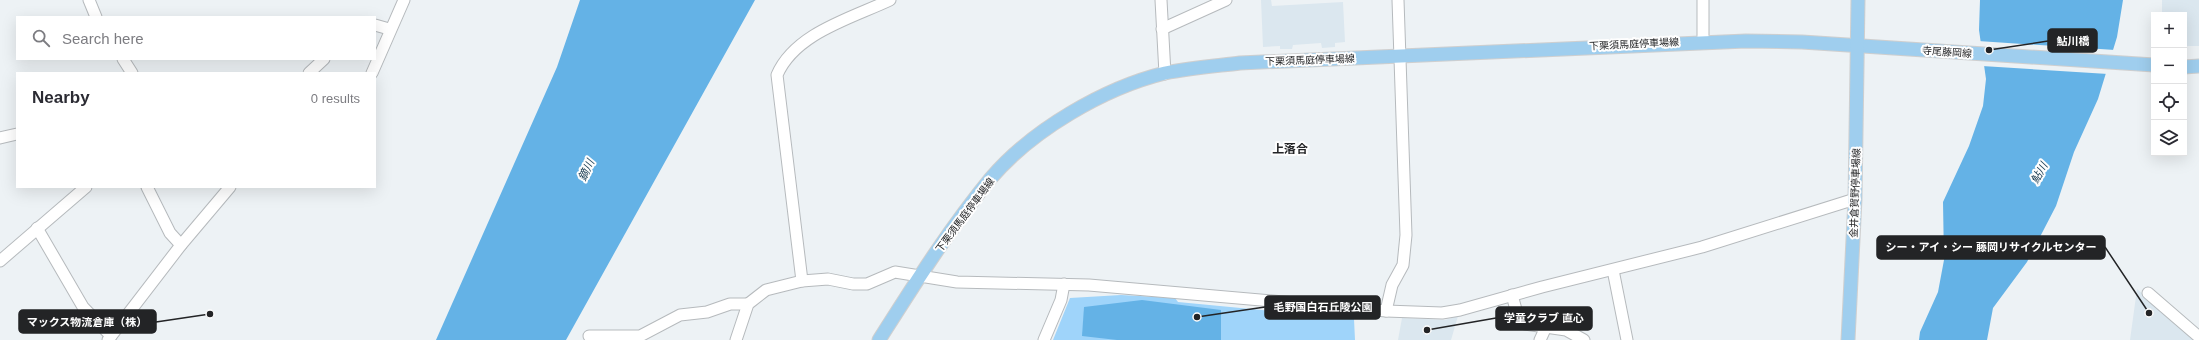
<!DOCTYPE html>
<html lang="en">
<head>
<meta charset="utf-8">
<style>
  body { margin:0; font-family:Helvetica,"Noto Sans JP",sans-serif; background:#f2f2f3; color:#2b2b33 }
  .controls { position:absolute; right:12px; top:12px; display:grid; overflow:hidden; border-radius:0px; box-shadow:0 4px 16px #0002 }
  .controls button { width:36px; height:36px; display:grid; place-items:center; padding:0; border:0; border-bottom:1px solid #e1e1e2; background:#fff; color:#2b2b33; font:20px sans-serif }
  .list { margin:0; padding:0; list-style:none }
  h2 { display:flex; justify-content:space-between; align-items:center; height:52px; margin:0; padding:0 16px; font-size:17px }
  h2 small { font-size:13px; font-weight:400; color:#7c7c81 }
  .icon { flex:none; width:22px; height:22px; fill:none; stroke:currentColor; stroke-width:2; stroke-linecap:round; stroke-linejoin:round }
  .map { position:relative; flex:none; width:2199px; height:340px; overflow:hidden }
  .search { position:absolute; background:#fff; box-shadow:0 4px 16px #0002; left:16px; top:16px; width:360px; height:44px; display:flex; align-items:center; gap:10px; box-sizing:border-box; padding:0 14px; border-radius:0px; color:#7c7c81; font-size:15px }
  .panel { position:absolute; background:#fff; box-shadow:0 4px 16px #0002; left:16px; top:72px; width:360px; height:116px; border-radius:0px }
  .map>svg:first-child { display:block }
  .built { fill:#dbe7ef }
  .green { fill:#9fd4fa }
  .water { fill:#64b2e6 }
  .pier { fill:#edf2f5 }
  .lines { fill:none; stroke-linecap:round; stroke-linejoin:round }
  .minor-casing { stroke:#b6babd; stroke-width:13 }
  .major-casing { stroke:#cfcfcf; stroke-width:15 }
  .minor { stroke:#fff; stroke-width:11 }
  .major { stroke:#9fceee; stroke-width:13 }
  .labels { text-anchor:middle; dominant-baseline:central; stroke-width:4; stroke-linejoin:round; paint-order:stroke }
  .street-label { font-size:10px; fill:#232426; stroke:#fefefe }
  .water-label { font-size:11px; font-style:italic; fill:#1b3d53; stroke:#fefefe }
  .quarter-label { font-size:12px; font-weight:bold; fill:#232426; stroke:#fefefe }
  .leader { fill:none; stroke:#232426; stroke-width:1.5 }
  .callout-dot { fill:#232426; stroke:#fefefe; stroke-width:1.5 }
  .callout { fill:#232426; stroke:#232426; stroke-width:1.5 }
  .callout-label { font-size:11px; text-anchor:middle; font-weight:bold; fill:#fff }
</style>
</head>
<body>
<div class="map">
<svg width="2199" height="340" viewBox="0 0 2199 340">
  <rect width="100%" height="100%" fill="#edf2f5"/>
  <!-- built -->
  <g class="built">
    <path d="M1261,0H1271L1272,6L1343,2L1345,42L1335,43V47L1322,48L1321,43L1293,45L1292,49H1280V46L1263,47Z"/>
    <path d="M2162,0H2199V46H2184V15H2162Z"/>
    <path d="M2137,289L2144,295V297L2198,340H2130Z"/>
    <path d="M1458,316L1451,340H1398L1402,318L1445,320Z"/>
  </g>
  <!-- green -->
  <path class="green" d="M1121,295L1175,298L1178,302L1354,319L1355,340H1053L1070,298Z"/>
  <!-- water -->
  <g class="water">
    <path d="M580,0H755L566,340H436L557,67Z"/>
    <path d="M1980,0H2123L2117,37L2098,99L2074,152L2056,206L2027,262L1993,308L1987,340H1919L1920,332L1938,292L1944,260L1943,202L1969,146L1983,106L1986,79L1979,30Z"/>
    <path d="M1142,300L1221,310V340H1117L1082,336L1084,307Z"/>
  </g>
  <!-- pier -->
  <path class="pier" d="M1978,41L2115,50L2108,74L1982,66Z"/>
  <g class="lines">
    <!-- minor casing -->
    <g class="minor-casing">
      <g id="minor">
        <path d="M89,0L96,17"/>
        <path d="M1161,0L1165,74"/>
        <path d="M375,25L389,29"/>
        <path d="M1162,29L1226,0"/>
        <path d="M1703,41V0"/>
        <path d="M123,59L132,73"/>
        <path d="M309,73L324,59"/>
        <path d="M372,73L404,0"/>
        <path d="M0,138L17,134"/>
        <path d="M147,187L170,233L181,245"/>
        <path d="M37,228L83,307L111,336"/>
        <path d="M0,261L86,187"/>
        <path d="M1613,270L1627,340"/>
        <path d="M802,281L777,75C795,33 852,18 890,0"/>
        <path d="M2148,293L2199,337"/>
        <path d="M1512,295L1518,317L1525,324L1566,330L1584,340"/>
        <path d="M1386,311L1392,285L1403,265L1406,235L1398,0"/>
        <path d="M589,336H640L680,315L707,312L730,304H748"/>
        <path d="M108,340L181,245L230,187"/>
        <path d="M736,340L748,304L766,290L802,281L828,279L853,284H867L895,272L957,282L1089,285L1386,311L1442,313L1460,310L1542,287L1702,247L1855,199"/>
        <path d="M1044,340L1061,300L1064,284"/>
        <path d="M1540,340L1546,327"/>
      </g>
    </g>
    <!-- major casing -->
    <g class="major-casing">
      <g id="major">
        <path d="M2184,67L2199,66"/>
        <path d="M879,340C914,285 949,229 991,178C1032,130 1104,88 1165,73C1190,68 1215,66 1240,63L1746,41L1802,42L2154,65"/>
        <path d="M1848,340L1855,199L1858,0"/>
      </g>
    </g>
    <!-- minor -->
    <use href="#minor" class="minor"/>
    <!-- major -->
    <use href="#major" class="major"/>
  </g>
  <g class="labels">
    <!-- street labels -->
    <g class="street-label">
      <text transform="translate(1634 44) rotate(-3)">下栗須馬庭停車場線</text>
      <text transform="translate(1947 52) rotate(4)">寺尾藤岡線</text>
      <text transform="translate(1310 60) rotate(-2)">下栗須馬庭停車場線</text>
      <text transform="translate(1855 193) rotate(-88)">金井倉賀野停車場線</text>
      <text transform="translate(965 215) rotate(-53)">下栗須馬庭停車場線</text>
    </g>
    <!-- water labels -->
    <g class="water-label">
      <text transform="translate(586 170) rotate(-65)">鏑川</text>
      <text transform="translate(2039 173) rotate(-61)">鮎川</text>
    </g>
    <!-- quarter labels -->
    <g class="quarter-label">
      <text x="1290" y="149">上落合</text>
    </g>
  </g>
  <!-- callouts -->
  <path class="leader" d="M1989 50L2048 41M2149 313L2105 247M1197 317L1265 307M1427 330L1496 318M210 314L156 322"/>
  <g class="callout-dot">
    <circle cx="1989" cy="50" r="4"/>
    <circle cx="2149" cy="313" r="4"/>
    <circle cx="1197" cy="317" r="4"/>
    <circle cx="1427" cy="330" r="4"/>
    <circle cx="210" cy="314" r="4"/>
  </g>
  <g class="callout">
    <rect x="2048" y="29" width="49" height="23" rx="4"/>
    <rect x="1877" y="236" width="228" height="23" rx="4"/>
    <rect x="1265" y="296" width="115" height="23" rx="4"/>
    <rect x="1496" y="307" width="96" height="23" rx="4"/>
    <rect x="19" y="310" width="137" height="23" rx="4"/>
  </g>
  <g class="callout-label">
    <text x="2073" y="45">鮎川橋</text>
    <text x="1991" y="251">シー・アイ・シー 藤岡リサイクルセンター</text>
    <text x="1323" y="311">毛野国白石丘陵公園</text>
    <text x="1544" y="322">学童クラブ 直心</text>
    <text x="87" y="326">マックス物流倉庫（株）</text>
  </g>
</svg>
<div class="controls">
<button>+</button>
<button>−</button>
<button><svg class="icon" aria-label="locate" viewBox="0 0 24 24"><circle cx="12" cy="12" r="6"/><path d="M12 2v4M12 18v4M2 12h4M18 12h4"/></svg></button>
<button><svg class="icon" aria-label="layers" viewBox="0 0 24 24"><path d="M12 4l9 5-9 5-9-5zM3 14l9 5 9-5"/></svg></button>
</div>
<div class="search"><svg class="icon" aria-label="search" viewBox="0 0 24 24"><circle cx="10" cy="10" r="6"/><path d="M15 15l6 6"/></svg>Search here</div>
<section class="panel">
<h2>Nearby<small>0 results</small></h2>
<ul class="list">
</ul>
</section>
</div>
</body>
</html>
